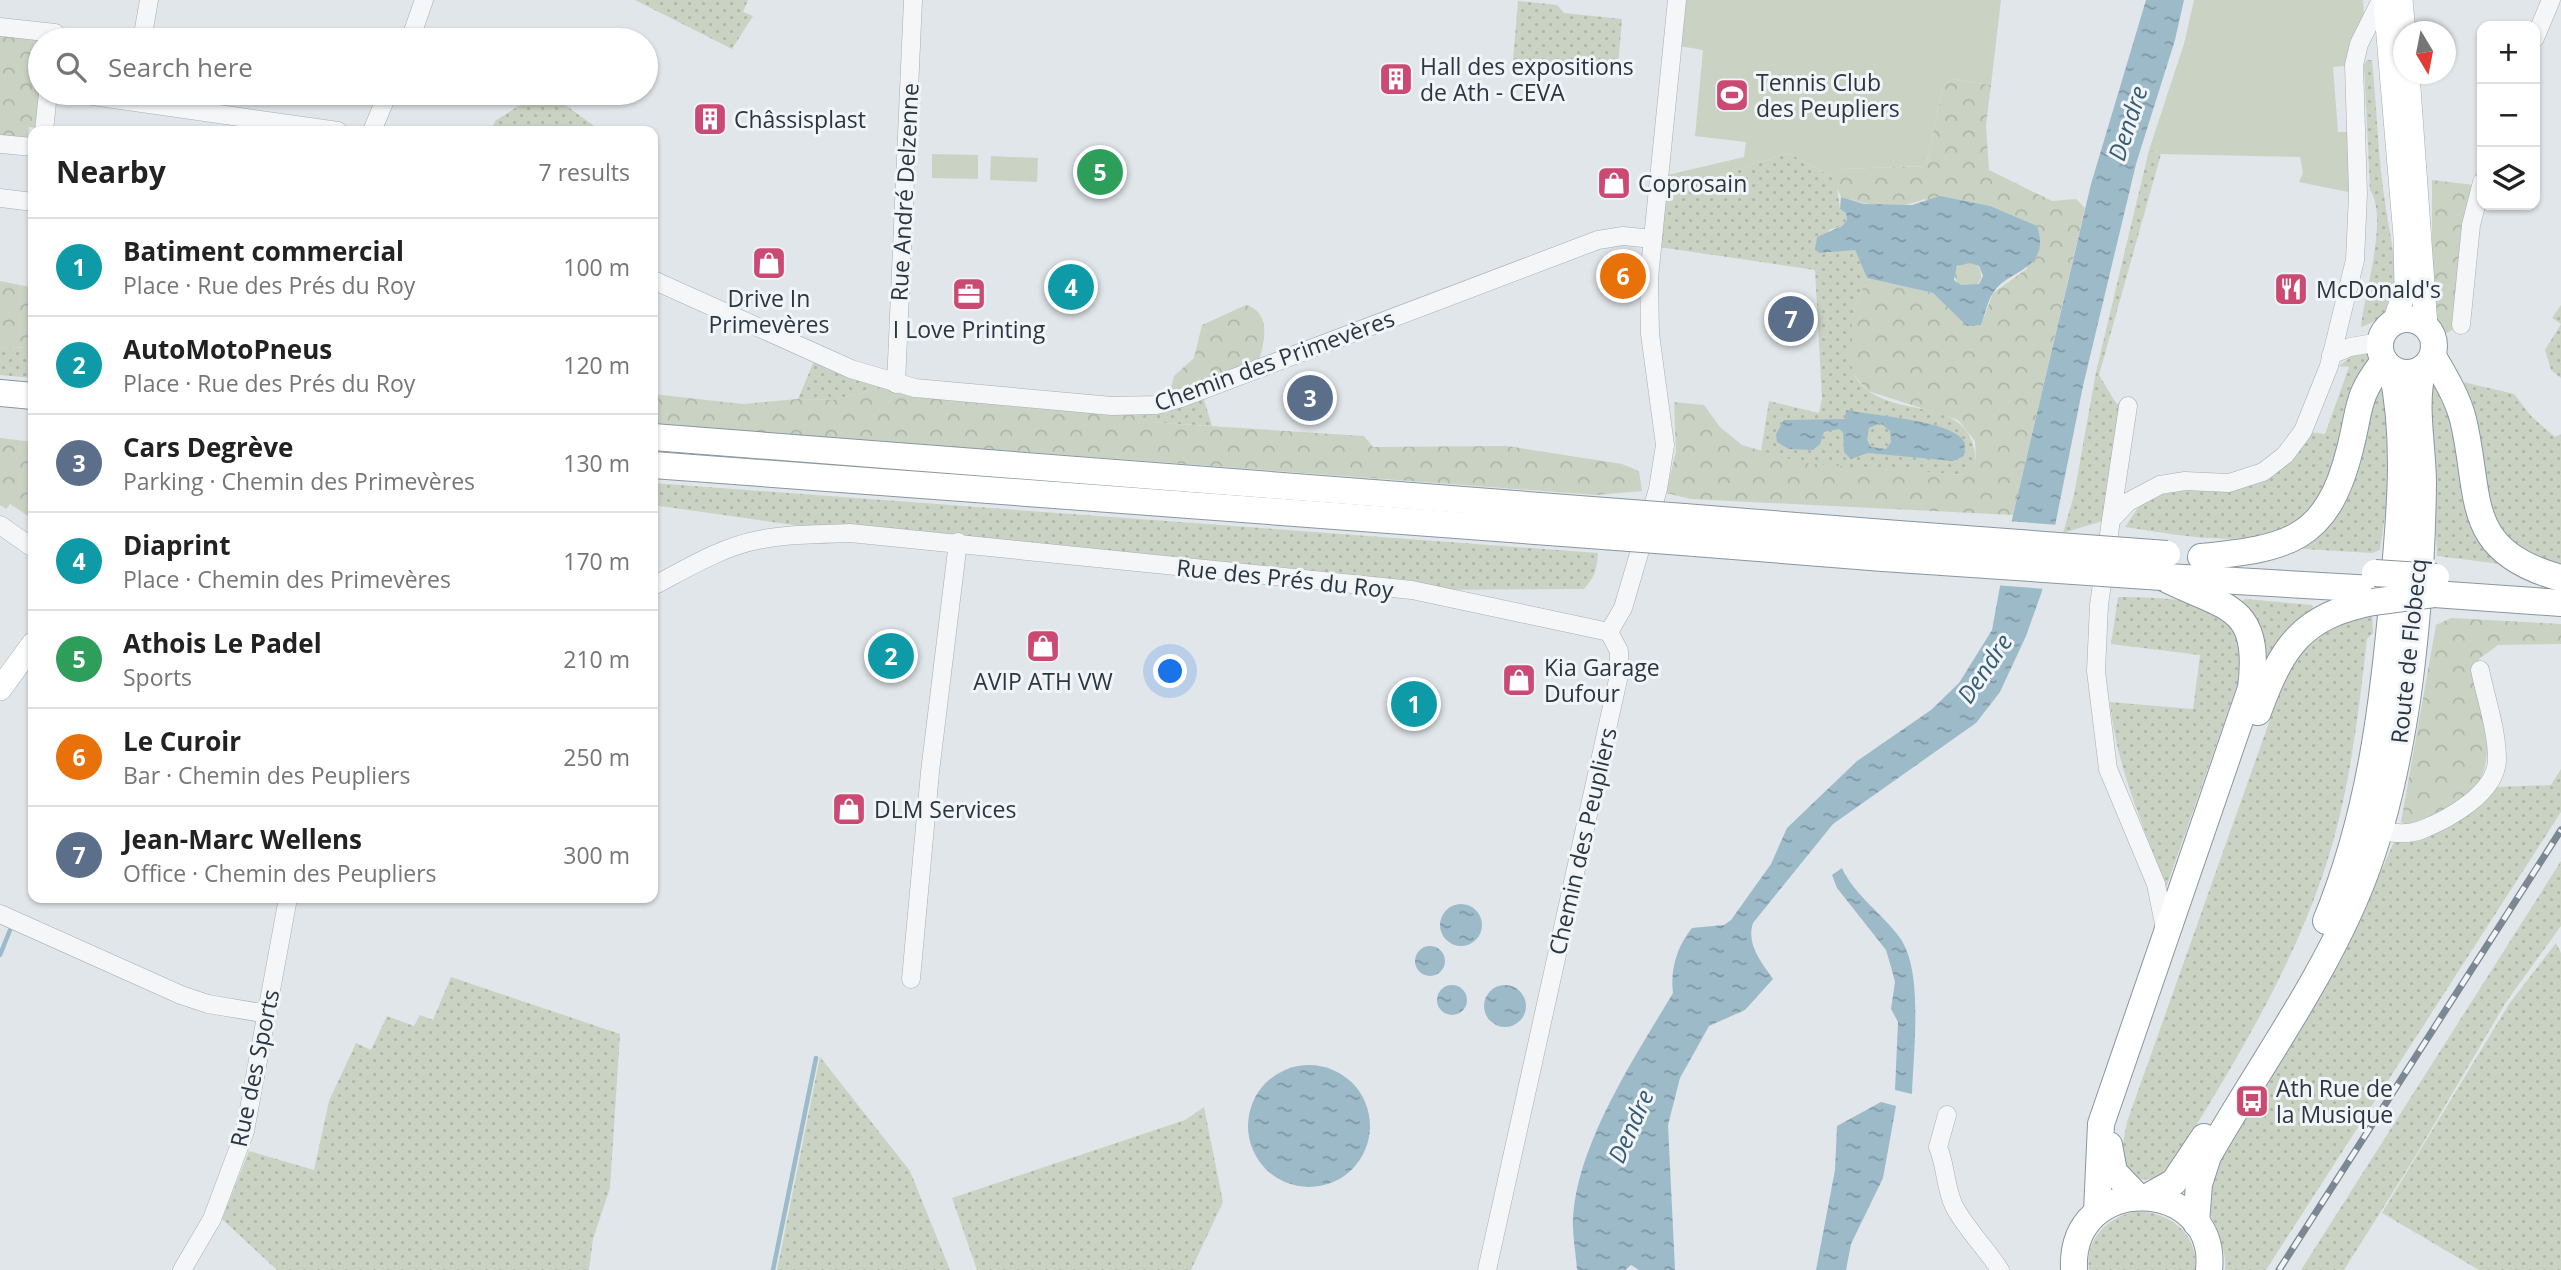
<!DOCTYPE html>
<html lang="en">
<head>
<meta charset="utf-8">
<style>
  body { margin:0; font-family:"Open Sans",sans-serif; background:#f2f2f2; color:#222 }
  .controls { position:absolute; right:21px; top:21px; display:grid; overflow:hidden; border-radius:14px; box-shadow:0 2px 5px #0004 }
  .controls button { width:63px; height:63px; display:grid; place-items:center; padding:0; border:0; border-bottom:2px solid #e0e0e0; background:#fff; color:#222; font:35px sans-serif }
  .compass { position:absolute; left:2393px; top:21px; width:63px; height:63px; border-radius:50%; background:#fff; box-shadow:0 2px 5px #0004; rotate:170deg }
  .you { position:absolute; left:1171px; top:672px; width:24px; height:24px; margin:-18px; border:5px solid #fff; border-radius:50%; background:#1a73e8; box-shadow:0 0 0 10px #1a73e833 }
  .badge { display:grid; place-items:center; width:46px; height:46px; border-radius:50%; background:#cb4a73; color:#fff; font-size:23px; font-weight:700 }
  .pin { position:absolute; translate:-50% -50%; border:4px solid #fff; box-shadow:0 2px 7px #0006 }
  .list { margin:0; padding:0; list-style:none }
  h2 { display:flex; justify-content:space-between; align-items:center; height:91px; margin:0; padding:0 28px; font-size:30px }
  h2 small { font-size:23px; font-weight:400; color:#767676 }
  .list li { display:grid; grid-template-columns:46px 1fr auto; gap:21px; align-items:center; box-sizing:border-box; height:98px; padding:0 28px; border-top:2px solid #e0e0e0 }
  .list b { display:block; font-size:26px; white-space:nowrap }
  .list p { margin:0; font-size:23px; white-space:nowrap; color:#767676 }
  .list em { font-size:23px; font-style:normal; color:#767676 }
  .icon { flex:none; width:38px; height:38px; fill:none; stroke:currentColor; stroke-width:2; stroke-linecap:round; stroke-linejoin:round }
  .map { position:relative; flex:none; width:2561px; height:1270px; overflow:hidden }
  .search { position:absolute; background:#fff; box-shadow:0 2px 5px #0004; left:28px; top:28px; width:630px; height:77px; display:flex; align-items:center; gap:18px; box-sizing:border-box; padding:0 24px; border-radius:38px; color:#767676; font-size:26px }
  .panel { position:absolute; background:#fff; box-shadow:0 2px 5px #0004; left:28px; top:126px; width:630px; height:777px; border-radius:14px }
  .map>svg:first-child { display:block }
  .grass { fill:url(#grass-dots) }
  .forest { fill:url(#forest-crowns) }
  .pitch { fill:#cad3c3 }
  .water { fill:url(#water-ripples); fill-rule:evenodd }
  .pier { fill:#e1e6ea }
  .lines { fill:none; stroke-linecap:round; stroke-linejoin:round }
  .stream { stroke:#9dbac9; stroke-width:4.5 }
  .minor-tunnel { stroke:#bcc3c8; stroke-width:18; stroke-dasharray:18 9; stroke-linecap:butt }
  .minor-casing { stroke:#a6aeb4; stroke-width:19 }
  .major-casing { stroke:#a1acb5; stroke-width:24 }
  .highway-casing { stroke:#8996a0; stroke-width:28 }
  .minor { stroke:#f4f6f8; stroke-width:18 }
  .major { stroke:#fff; stroke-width:23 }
  .highway { stroke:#fff; stroke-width:26 }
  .rail-casing { stroke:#7b8893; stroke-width:7 }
  .rail { stroke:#f1f5f7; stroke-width:4.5; stroke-dasharray:13; stroke-linecap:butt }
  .highway-bridge-casing { stroke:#8996a0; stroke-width:28; stroke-linecap:butt }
  .highway-bridge { stroke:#fff; stroke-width:26 }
  .labels { text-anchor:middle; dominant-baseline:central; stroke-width:6; stroke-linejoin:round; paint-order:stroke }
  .poi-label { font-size:23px; fill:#2a3641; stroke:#f1f5f7; text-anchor:start }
  .street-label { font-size:23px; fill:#2a3641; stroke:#f1f5f7 }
  .water-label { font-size:24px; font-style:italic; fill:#355c74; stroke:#f1f5f7 }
</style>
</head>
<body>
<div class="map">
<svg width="2561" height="1270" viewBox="0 0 2561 1270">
  <defs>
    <pattern id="grass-dots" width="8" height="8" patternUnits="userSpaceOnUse" patternTransform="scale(1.75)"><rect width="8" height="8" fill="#cad3c3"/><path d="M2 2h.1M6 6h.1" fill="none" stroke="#aeb6a9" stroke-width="1.8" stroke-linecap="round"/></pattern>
    <pattern id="forest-crowns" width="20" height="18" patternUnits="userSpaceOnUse" patternTransform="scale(1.75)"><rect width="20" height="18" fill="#cad3c3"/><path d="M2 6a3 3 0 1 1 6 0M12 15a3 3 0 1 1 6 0" fill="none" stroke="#aeb6a9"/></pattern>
    <pattern id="water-ripples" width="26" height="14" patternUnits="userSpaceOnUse" patternTransform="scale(1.75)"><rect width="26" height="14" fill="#9dbac9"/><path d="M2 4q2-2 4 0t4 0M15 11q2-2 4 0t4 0" fill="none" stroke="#8098a5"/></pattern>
  </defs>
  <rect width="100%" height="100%" fill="#e1e6ea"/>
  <!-- grass -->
  <g class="grass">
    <path d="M635,0H748L743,12L753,16L732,49Z"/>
    <path d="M1518,1L1557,5L1564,13L1622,19L1618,66L1577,63L1576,67L1513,61Z"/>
    <path d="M2367,60H2372C2377,109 2378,160 2386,209C2390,237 2400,271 2391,300C2387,313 2374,323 2361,327C2364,294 2389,218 2370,190L2364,65Z"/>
    <path d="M539,93H549L601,131H491L495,121Z"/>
    <path d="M2149,150L2161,154L2099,375L2116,403L2128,406L2109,519L2063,533L2074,495L2096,372Z"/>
    <path d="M1789,153L1836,179L1840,209L1846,213L1847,220L1842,226L1829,230L1827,253L1846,249L1855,250L1867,278L1853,310V374C1857,379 1862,386 1867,390C1906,419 1973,396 1976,462L1965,475L1803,464L1761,451L1769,401L1819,413L1822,398L1815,270L1652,246L1658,189L1670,191Z"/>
    <path d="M2561,305V378L2551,370L2545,350L2561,324L2552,318Z"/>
    <path d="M0,347L33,348V378L0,375Z"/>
    <path d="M2369,349L2368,361C2354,404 2343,453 2324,494C2293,561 2182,535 2125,527L2139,506L2174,486L2242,487L2311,432L2325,434L2349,367L2339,366L2358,351Z"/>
    <path d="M817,354L896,384L833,400L798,399Z"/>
    <path d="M2381,373L2390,386L2389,488L2380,550L2372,553L2287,548L2309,536Z"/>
    <path d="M2428,378L2447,390L2467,502L2517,566L2437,556Z"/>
    <path d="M2459,381L2514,394L2531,416L2555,437L2561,434V568L2529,557L2496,528Z"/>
    <path d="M1201,390L1212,426L1147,422L1135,406Z"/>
    <path d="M653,483L1598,553C1597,568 1595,577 1584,589L1412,590L850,533L653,505Z"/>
    <path d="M2118,597C2140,597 2211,598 2226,614C2235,625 2240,647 2246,660L2166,888C2144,826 2116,767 2110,702L2193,709L2200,655L2111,644Z"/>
    <path d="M2245,599L2312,605L2313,608L2287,630L2267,661L2263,659L2241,603Z"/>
    <path d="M2372,611L2373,633L2367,639C2358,718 2349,798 2323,874C2287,980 2227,1075 2169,1170C2157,1180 2133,1186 2125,1167C2119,1154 2125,1135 2127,1122L2288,669L2315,630Z"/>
    <path d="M2561,769V812L2266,1270H2225C2228,1249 2214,1235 2211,1216C2207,1194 2216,1171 2223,1150L2349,943L2394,842L2421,834L2497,787L2551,785Z"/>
    <path d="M2561,861V926L2506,1002L2415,1157L2344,1270H2301Z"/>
    <path d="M2556,943L2561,953V1270H2479L2382,1213L2509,1004Z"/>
    <path d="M451,977L620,1034L610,1188L593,1239L589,1270H277L222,1219L249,1151L314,1170L329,1101L356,1043L371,1050L387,1016L414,1026L420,1015L433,1020Z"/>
    <path d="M820,1057L910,1171L950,1270H777Z"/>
    <path d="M1204,1107L1223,1202L1191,1270H977L952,1198L1185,1120Z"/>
    <path d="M2136,1211C2169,1212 2199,1233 2195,1270H2089C2085,1238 2107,1218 2136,1211Z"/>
  </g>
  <!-- forest -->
  <g class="forest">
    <path d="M0,33L38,37L40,128L29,127L28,138L0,135Z"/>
    <path d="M1951,79L1991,85L1986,125L1989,170L2052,201L2076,199L2085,208L2013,515L1691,499L1666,493L1676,451L1674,402L1704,405L1720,427L1742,445L1803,463L1964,475L1976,462L1975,441L1958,420L1868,391L1853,374L1850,354L1853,310L1867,278L1933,293L1967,325H1981L1993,293L2028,268L1924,199C1899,211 1866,205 1841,197L1836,186V172L1845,169L1926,166L1943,86Z"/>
    <path d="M2432,180L2474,185L2461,325L2445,334L2432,323Z"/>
    <circle cx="1968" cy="275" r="13"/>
    <path d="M0,281L30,287L33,292V348L0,347Z"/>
    <path d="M1246,305C1274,313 1264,349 1255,370L1175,395L1171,388L1174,376L1194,358L1202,325Z"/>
    <path d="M896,384L1135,406L1147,422L1364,436L1373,447L1507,446L1622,464L1639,471L1642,491L1596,495L653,424V394L743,404L798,399L833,400Z"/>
    <path d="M0,438L33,442V527L28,523L31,518L10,504L6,509L0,505Z"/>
    <path d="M2451,618L2561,624V644L2498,645L2479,659C2476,679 2480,698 2484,718C2497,789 2467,803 2408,827L2401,822L2436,625Z"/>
  </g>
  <!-- pitch -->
  <g class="pitch">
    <path d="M1677,0H2001L1991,85L1951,79L1943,86L1926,166L1845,169L1836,172V179L1789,153L1670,191L1658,189L1659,177L1744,157L1746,142L1695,136L1703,50L1673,45Z"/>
    <path d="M2194,0H2363L2365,34L2354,65L2333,67L2338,132H2357L2358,194L2299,182L2303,173L2300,157L2161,154L2149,150L2184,44Z"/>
    <path d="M932,154L978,155V179L932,178Z"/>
    <path d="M991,156L1038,158L1037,182L990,180Z"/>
    <path d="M1076,160L1125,161L1124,184L1075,183Z"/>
  </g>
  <!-- water -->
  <g class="water">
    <path d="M2146,0H2184L2175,40L2136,164L2083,386L2042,591L2026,636L2000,692L1976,723L1833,824L1753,923C1746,944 1761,962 1773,979L1745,1010L1709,1026L1680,1078L1668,1125L1675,1270H1639L1631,1265L1625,1270H1577C1576,1253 1572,1234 1573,1217C1578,1142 1635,1057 1673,993C1670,970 1677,946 1692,928L1724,925L1731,920L1771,864L1787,828L1857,761L1931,710L1959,683L1992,630L2013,515L2091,184Z"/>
    <path d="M1940,196L1990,206L2037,226C2052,271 2007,269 1993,293C1987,302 1985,315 1981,325L1967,326L1933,293L1867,278L1855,250L1820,253L1815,250L1817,237L1842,226L1847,220L1846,213L1840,209L1841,197L1864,204L1912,205ZM1970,263L1979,266L1983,276L1979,284L1961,285L1954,280L1957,266Z"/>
    <path d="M1846,410C1873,416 1955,420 1965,443L1964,456L1953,461L1868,453L1851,459L1844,452L1843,432L1839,429L1824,432L1820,444L1813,450L1789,449L1777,442L1776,434L1784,420L1845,419ZM1880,423L1890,431L1891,442L1886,449L1871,447L1867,440L1869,428Z"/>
    <path d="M1842,868C1854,895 1883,914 1900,938C1924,971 1913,1054 1912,1094L1895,1090L1898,1022L1891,1009L1895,982L1891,967L1886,950L1837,888L1832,875Z"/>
    <circle cx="1461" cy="925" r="21"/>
    <circle cx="1430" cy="961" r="15"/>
    <circle cx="1505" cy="1006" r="21"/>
    <circle cx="1452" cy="1000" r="15"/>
    <circle cx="1309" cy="1126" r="61"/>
    <path d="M1881,1102L1896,1106L1883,1178L1851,1244L1846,1270H1816L1835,1170L1837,1126Z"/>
  </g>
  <!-- pier -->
  <path class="pier" d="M2008,521L2059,525L2046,589L1994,585Z"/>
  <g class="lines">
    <!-- stream -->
    <g class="stream">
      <path d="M0,955L10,930"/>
      <path d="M773,1270L816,1058"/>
    </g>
    <!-- minor-tunnel -->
    <path class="minor-tunnel" d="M68,93L93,96"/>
    <!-- minor casing -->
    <g class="minor-casing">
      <g id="minor">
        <path d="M0,27L55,33L54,40"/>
        <path d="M2535,38L2551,0"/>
        <path d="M142,40L149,0"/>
        <path d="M410,40L424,0"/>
        <path d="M93,96L338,131"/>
        <path d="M44,131L48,93"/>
        <path d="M372,131L388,93"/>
        <path d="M0,144L33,147"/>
        <path d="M0,198L33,202"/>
        <path d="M653,280L851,369L915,388L1112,406L1156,405L1181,398L1598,240L1623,236L1653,239"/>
        <path d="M2461,325L2471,225L2482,182"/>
        <path d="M2331,355L2350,347L2380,342"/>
        <path d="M896,384L913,0"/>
        <path d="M2111,520L2128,406"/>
        <path d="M0,525L33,548"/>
        <path d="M653,586C686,569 721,547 758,540C788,534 819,534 850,533L1412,590L1609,632"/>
        <path d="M1609,632L1623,608L1658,489L1665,445L1650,334L1649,278L1677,0"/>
        <path d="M2379,831C2393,833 2408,835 2421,830C2449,819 2496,793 2497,760C2497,730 2486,699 2480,670"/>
        <path d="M0,914L181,995L208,1004L268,1014"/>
        <path d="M2165,929L2156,884L2108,769L2096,671L2099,605L2111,520L2128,502L2160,485L2185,481L2229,483L2263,472L2285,455L2303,431L2329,366L2355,260L2358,194L2354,65L2359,44L2381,0"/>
        <path d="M911,979L930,772L958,542"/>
        <path d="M1947,1115L1938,1147C1946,1166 1945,1187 1954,1206C1966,1229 1986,1248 2000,1270"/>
        <path d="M182,1270L212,1219L245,1131L288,898"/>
        <path d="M1487,1270L1619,675V651L1609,632"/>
      </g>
    </g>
    <!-- major casing -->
    <g class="major-casing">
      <g id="major">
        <path d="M2385,0L2405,236L2406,288L2394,322"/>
        <path d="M2401,0L2404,32"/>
        <path d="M2408,74L2426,326"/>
        <path d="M0,689L33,644"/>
      </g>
    </g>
    <!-- highway casing -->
    <g class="highway-casing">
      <g id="highway">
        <circle cx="2407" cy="346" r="27"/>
        <path d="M2433,356C2444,376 2457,396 2463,419C2482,497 2461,551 2561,578"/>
        <path d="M0,393L33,396"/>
        <path d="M653,437L1605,511"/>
        <path d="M653,465L1603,536"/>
        <path d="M1684,517L1885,533"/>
        <path d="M1682,542L1883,558"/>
        <path d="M2201,557C2287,548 2327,542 2350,449C2361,407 2355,398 2384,361"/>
        <path d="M2167,577L2374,589"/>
        <path d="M2434,594L2561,603"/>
        <path d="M2258,712C2282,647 2301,616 2373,602"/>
        <path d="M2326,921C2371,812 2384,699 2394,582C2400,510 2407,441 2392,369"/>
        <path d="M2109,1145L2114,1172L2137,1196"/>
        <path d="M2149,1196L2174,1182L2204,1137"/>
        <path d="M2097,1212L2101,1124L2251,688C2262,602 2224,609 2162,577"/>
        <path d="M2196,1223L2199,1184L2208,1156C2260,1065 2325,977 2363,879C2385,823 2398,760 2407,700C2417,630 2422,555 2423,484C2423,445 2413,406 2423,368"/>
        <path d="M2074,1270C2069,1170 2219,1177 2209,1270"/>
      </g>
    </g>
    <!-- minor -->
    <use href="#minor" class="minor"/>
    <!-- major -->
    <use href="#major" class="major"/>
    <!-- highway -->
    <use href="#highway" class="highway"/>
    <!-- rail casing -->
    <g class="rail-casing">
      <path id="rail" d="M2279,1270L2561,830"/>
    </g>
    <!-- rail -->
    <use href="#rail" class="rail"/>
    <!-- highway-bridge casing -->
    <g class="highway-bridge-casing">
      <g id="highway-bridge">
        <path d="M1605,511L1684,517"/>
        <path d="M1885,533L2167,554"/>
        <path d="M1603,536L1682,542"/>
        <path d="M1883,558L2162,577"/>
        <path d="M2375,573L2436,577"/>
        <path d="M2373,602L2434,594"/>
      </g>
    </g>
    <!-- highway-bridge -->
    <use href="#highway-bridge" class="highway-bridge"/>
  </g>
  <!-- icons -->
  <defs>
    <g id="building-square" transform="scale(1.75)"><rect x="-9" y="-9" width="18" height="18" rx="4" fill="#cb4a73" stroke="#f1f5f7"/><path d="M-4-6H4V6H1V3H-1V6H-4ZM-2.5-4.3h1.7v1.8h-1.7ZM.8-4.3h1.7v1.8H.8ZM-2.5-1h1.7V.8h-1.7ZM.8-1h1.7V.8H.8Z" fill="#fff"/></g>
    <g id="stadium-square" transform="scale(1.75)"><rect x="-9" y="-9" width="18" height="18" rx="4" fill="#cb4a73" stroke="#f1f5f7"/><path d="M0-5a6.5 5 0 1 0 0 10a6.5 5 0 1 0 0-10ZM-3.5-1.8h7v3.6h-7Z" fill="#fff"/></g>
    <g id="shop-square" transform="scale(1.75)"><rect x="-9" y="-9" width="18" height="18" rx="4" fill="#cb4a73" stroke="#f1f5f7"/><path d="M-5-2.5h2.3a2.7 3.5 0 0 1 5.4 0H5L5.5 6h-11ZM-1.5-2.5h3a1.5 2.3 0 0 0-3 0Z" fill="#fff"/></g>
    <g id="restaurant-square" transform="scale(1.75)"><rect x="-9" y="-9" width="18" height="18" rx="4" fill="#cb4a73" stroke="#f1f5f7"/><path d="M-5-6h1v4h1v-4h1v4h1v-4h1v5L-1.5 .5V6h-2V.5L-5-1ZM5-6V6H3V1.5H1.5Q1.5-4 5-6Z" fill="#fff"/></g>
    <g id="office-square" transform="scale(1.75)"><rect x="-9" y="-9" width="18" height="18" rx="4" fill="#cb4a73" stroke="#f1f5f7"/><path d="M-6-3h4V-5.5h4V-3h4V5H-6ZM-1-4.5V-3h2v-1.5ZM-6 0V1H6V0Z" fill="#fff"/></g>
    <g id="bus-square" transform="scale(1.75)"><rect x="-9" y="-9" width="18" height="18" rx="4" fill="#cb4a73" stroke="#f1f5f7"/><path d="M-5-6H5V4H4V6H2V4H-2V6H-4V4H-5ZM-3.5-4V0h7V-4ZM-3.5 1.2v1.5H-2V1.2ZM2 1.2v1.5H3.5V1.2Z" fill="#fff"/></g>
  </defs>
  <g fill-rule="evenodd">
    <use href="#building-square" x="1396" y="79"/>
    <use href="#stadium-square" x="1732" y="95"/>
    <use href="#building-square" x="710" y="119"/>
    <use href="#shop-square" x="1614" y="183"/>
    <use href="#shop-square" x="769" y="263"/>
    <use href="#restaurant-square" x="2291" y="289"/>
    <use href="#office-square" x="969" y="294"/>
    <use href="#shop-square" x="1043" y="646"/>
    <use href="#shop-square" x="1519" y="680"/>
    <use href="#shop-square" x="849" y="809"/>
    <use href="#bus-square" x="2252" y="1101"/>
  </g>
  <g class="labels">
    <!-- poi labels -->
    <g class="poi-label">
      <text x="1420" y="66">Hall des expositions<tspan x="1420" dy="26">de Ath - CEVA</tspan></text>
      <text x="1756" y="82">Tennis Club<tspan x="1756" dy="26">des Peupliers</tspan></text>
      <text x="734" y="119">Châssisplast</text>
      <text x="1638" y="183">Coprosain</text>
      <text x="2316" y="289">McDonald's</text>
      <text x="769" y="298" text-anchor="middle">Drive In<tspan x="769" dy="26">Primevères</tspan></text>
      <text x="969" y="329" text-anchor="middle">I Love Printing</text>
      <text x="1544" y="667">Kia Garage<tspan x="1544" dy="26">Dufour</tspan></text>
      <text x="1043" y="681" text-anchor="middle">AVIP ATH VW</text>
      <text x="874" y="809">DLM Services</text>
      <text x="2276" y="1088">Ath Rue de<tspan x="2276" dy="26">la Musique</tspan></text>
    </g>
    <!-- street labels -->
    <g class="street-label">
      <text transform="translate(904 192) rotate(-87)">Rue André Delzenne</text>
      <text transform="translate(1274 360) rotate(-20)">Chemin des Primevères</text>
      <text transform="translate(1285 578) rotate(6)">Rue des Prés du Roy</text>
      <text transform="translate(2408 651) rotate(-84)">Route de Flobecq</text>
      <text transform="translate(1582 841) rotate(-77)">Chemin des Peupliers</text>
      <text transform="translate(254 1068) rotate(-78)">Rue des Sports</text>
    </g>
    <!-- water labels -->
    <g class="water-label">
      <text transform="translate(2127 123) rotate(-72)">Dendre</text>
      <text transform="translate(1984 668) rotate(-56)">Dendre</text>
      <text transform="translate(1630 1126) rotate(-66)">Dendre</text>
    </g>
  </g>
</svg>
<div class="controls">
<button>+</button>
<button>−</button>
<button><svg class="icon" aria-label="layers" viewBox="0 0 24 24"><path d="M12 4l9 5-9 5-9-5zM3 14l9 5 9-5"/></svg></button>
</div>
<svg class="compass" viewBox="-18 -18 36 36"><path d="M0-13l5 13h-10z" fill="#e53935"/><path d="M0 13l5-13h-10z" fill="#767676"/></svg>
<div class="you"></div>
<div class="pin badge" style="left:1414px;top:704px;background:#0f9aa8">1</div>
<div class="pin badge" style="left:891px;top:656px;background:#0f9aa8">2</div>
<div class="pin badge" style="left:1310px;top:398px;background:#5c6f8a">3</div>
<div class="pin badge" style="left:1071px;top:287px;background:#0f9aa8">4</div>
<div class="pin badge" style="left:1100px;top:172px;background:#2e9e5b">5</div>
<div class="pin badge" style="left:1623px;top:276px;background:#e8710a">6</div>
<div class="pin badge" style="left:1791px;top:319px;background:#5c6f8a">7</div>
<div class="search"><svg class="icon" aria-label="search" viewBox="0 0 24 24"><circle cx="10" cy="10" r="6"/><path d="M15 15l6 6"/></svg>Search here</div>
<section class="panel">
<h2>Nearby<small>7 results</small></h2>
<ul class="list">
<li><span class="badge" style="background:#0f9aa8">1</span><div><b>Batiment commercial</b><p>Place · Rue des Prés du Roy</p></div><em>100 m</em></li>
<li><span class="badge" style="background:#0f9aa8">2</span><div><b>AutoMotoPneus</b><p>Place · Rue des Prés du Roy</p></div><em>120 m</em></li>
<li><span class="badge" style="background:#5c6f8a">3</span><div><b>Cars Degrève</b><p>Parking · Chemin des Primevères</p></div><em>130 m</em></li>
<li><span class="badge" style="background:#0f9aa8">4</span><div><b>Diaprint</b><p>Place · Chemin des Primevères</p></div><em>170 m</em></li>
<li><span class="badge" style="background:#2e9e5b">5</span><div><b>Athois Le Padel</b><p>Sports</p></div><em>210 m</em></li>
<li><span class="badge" style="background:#e8710a">6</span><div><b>Le Curoir</b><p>Bar · Chemin des Peupliers</p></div><em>250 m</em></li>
<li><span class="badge" style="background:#5c6f8a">7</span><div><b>Jean-Marc Wellens</b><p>Office · Chemin des Peupliers</p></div><em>300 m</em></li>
</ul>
</section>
</div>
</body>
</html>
